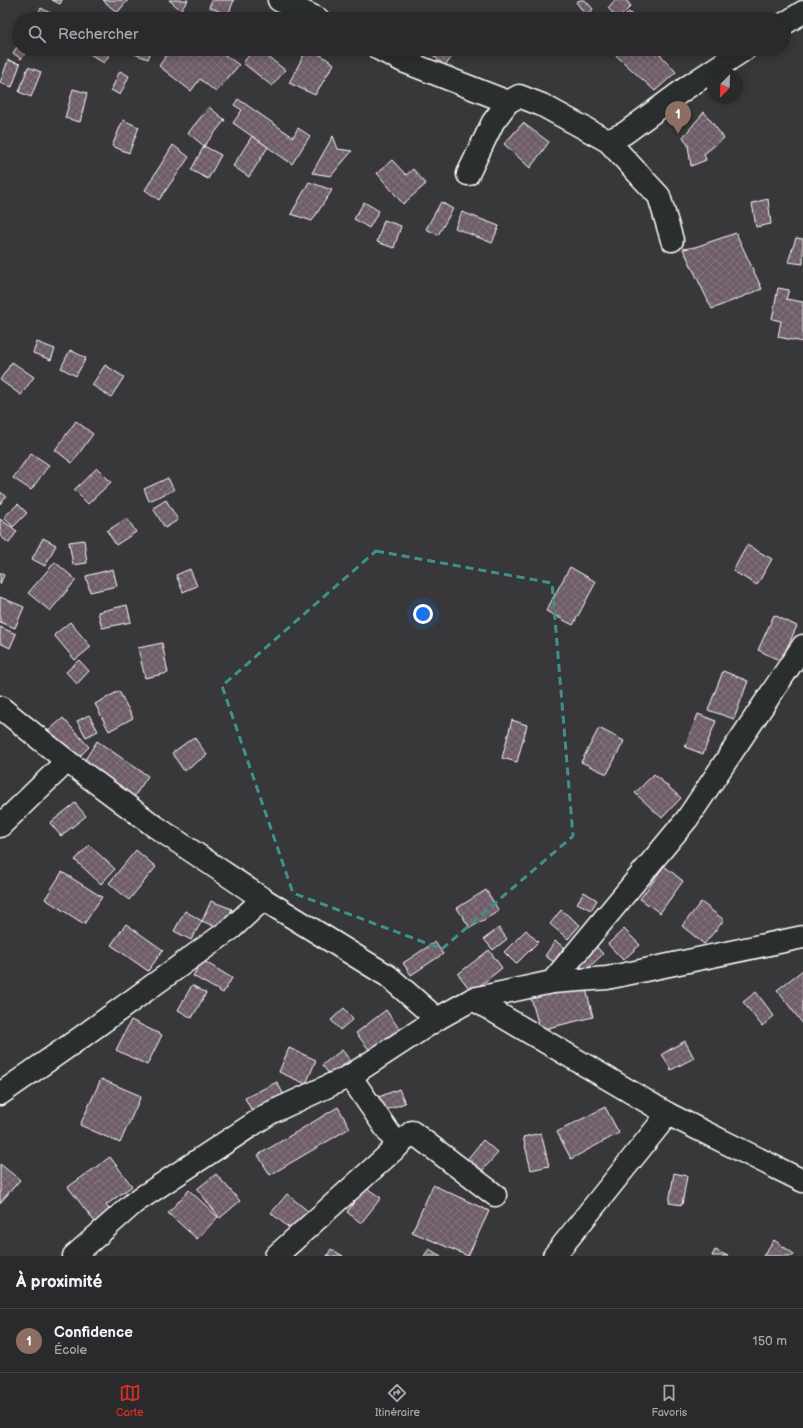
<!DOCTYPE html>
<html lang="fr">
<head>
<meta charset="utf-8">
<style>
  body { margin:0; font-family:"Balsamiq Sans",sans-serif; background:#363537; color:#f1f3f6 }
  .compass { position:absolute; left:707px; top:68px; width:36px; height:36px; border-radius:50%; background:#2a292b; box-shadow:0 2px 10px #0003; rotate:203deg }
  .you { position:absolute; left:423px; top:614px; width:14px; height:14px; margin:-10px; border:3px solid #fff; border-radius:50%; background:#1a73e8; box-shadow:0 0 0 6px #1a73e833 }
  .badge { display:grid; place-items:center; width:26px; height:26px; border-radius:50%; background:#d93025; color:#fff; font-size:13px; font-weight:700 }
  .pin { position:absolute; translate:-50% -33px; filter:drop-shadow(0 1px 2px #0008) }
  .pin::after { content:''; position:absolute; top:21px; width:14px; height:12px; background:inherit; clip-path:polygon(0 0,100% 0,50% 100%) }
  .list { margin:0; padding:0; list-style:none }
  h2 { display:flex; justify-content:space-between; align-items:center; height:52px; margin:0; padding:0 16px; font-size:17px }
  h2 small { font-size:13px; font-weight:400; color:#a5a6a9 }
  .list li { display:grid; grid-template-columns:26px 1fr auto; gap:12px; align-items:center; box-sizing:border-box; height:64px; padding:0 16px; border-top:1px solid #464547 }
  .list b { display:block; font-size:15px; white-space:nowrap }
  .list p { margin:0; font-size:13px; white-space:nowrap; color:#a5a6a9 }
  .list em { font-size:13px; font-style:normal; color:#a5a6a9 }
  .icon { flex:none; width:22px; height:22px; fill:none; stroke:currentColor; stroke-width:2; stroke-linecap:round; stroke-linejoin:round }
  .map { position:relative; flex:none; width:803px; height:1256px; overflow:hidden }
  .search { position:absolute; background:#2a292b; box-shadow:0 2px 10px #0003; left:12px; right:12px; top:12px; height:44px; display:flex; align-items:center; gap:10px; box-sizing:border-box; padding:0 14px; border-radius:22px; color:#a5a6a9; font-size:15px }
  .sheet { height:116px; background:#2a292b }
  nav { display:flex; justify-content:space-around; align-items:center; box-sizing:border-box; height:56px; border-top:1px solid #464547; background:#2a292b; font-size:11px; color:#a5a6a9 }
  nav a { display:grid; justify-items:center; gap:2px }
  nav .on { color:#d93025 }
  .map>svg:first-child { display:block }
  .building { fill:url(#building-cross-hatch); stroke:#fff }
  .lines { fill:none; stroke-linecap:round; stroke-linejoin:round }
  .minor-casing { stroke:#fff; stroke-width:25 }
  .minor { stroke:#2a2d2e; stroke-width:22 }
  .marked { fill:none; stroke:#3f918b; stroke-width:3; stroke-dasharray:8 5; stroke-linejoin:round }
</style>
</head>
<body>
<div class="map">
<svg width="803" height="1256" viewBox="0 0 803 1256">
  <defs>
    <pattern id="building-cross-hatch" width="8" height="8" patternUnits="userSpaceOnUse"><rect width="8" height="8" fill="#6e5d67"/><path d="M0 0l8 8M0 8l8-8" fill="none" stroke="#84757e"/></pattern>
  </defs>
  <rect width="100%" height="100%" fill="#383739"/>
  <filter id="ink" filterUnits="userSpaceOnUse"><feTurbulence type="fractalNoise" baseFrequency=".025" numOctaves="2"/><feDisplacementMap in="SourceGraphic" scale="8" xChannelSelector="R" yChannelSelector="G"/><feConvolveMatrix kernelMatrix="1 2 1 2 8 2 1 2 1" color-interpolation-filters="sRGB"/></filter>
  <g filter="url(#ink)">
    <!-- building -->
    <g class="building">
      <path d="M52,0H62L60,4Z"/>
      <path d="M103,0H128L117,13Z"/>
      <path d="M169,0H188L181,10Z"/>
      <path d="M212,0H234L228,15L209,7Z"/>
      <path d="M580,0H585L593,9L587,17L576,2Z"/>
      <path d="M615,0H626L631,6L618,19L608,8Z"/>
      <path d="M41,8L52,14L49,19H35Z"/>
      <path d="M629,12L636,19H622Z"/>
      <path d="M19,44V49H28L21,59L13,53Z"/>
      <path d="M93,49H113L104,63L90,54Z"/>
      <path d="M130,49H152L148,59L129,52Z"/>
      <path d="M171,49H217L239,65L216,92L200,79L191,91L159,66Z"/>
      <path d="M254,49H258L285,70L272,86L243,63Z"/>
      <path d="M307,49H312L334,64L315,95L289,83Z"/>
      <path d="M426,49H458L445,66Z"/>
      <path d="M609,49H655L676,72L655,91Z"/>
      <path d="M8,60L20,64L12,87L0,83Z"/>
      <path d="M28,67L41,72L31,97L19,92Z"/>
      <path d="M120,71L129,76L120,95L111,90Z"/>
      <path d="M73,89L87,93L80,122L65,118Z"/>
      <path d="M238,99L293,137L298,128L310,136L292,164L233,123L242,110L234,105Z"/>
      <path d="M209,107L225,120L204,146L188,133Z"/>
      <path d="M704,112L724,138L704,154L706,160L691,166L688,145L683,137Z"/>
      <path d="M123,120L139,127L129,153L112,146Z"/>
      <path d="M523,123L549,142L530,168L504,144Z"/>
      <path d="M252,136L268,147L249,177L233,166Z"/>
      <path d="M333,136L338,149L352,151L331,176L312,173Z"/>
      <path d="M173,145L189,157L159,200L145,190Z"/>
      <path d="M204,146L221,155L208,179L191,170Z"/>
      <path d="M392,160L406,175L413,169L426,184L403,204L377,173Z"/>
      <path d="M309,182L332,190L312,221L291,214Z"/>
      <path d="M768,199L771,224L756,227L752,203Z"/>
      <path d="M364,202L379,211L369,228L354,219Z"/>
      <path d="M441,202L453,209L438,235L426,229Z"/>
      <path d="M462,212L499,226L492,243L455,228Z"/>
      <path d="M384,220L401,226L394,248L377,242Z"/>
      <path d="M736,233L762,289L712,309L683,249L695,247Z"/>
      <path d="M796,238L803,239V264L788,262Z"/>
      <path d="M778,288L789,290L786,299L803,302V342L778,337L781,321L772,319Z"/>
      <path d="M37,342L55,349L51,360L33,353Z"/>
      <path d="M70,350L86,358L76,376L61,368Z"/>
      <path d="M12,362L34,377L21,395L0,380Z"/>
      <path d="M105,365L124,377L111,397L92,385Z"/>
      <path d="M76,421L93,434L72,463L55,450Z"/>
      <path d="M31,453L49,465L31,490L13,478Z"/>
      <path d="M97,468L111,482L88,504L74,490Z"/>
      <path d="M168,478L174,490L149,501L144,489Z"/>
      <path d="M0,492L6,496L0,504Z"/>
      <path d="M166,500L178,520L165,528L153,508Z"/>
      <path d="M18,504L27,513L13,527L4,517Z"/>
      <path d="M127,518L136,532L116,545L107,531Z"/>
      <path d="M0,519L17,531L9,543L0,536Z"/>
      <path d="M43,538L56,545L45,566L32,559Z"/>
      <path d="M84,540L87,563L73,565L69,542Z"/>
      <path d="M747,545L772,559L757,585L733,571Z"/>
      <path d="M55,562L76,580L50,611L28,593Z"/>
      <path d="M570,567L596,582L573,625L546,611Z"/>
      <path d="M113,569L117,586L90,592L86,576Z"/>
      <path d="M190,569L197,586L183,592L176,575Z"/>
      <path d="M0,573L4,575L0,584Z"/>
      <path d="M0,597L24,607L15,628L0,622Z"/>
      <path d="M127,605L131,622L102,628L98,612Z"/>
      <path d="M774,615L797,626L781,661L758,650Z"/>
      <path d="M70,622L91,647L75,660L54,635Z"/>
      <path d="M0,627L16,634L10,648L0,643Z"/>
      <path d="M162,643L168,673L145,678L138,648Z"/>
      <path d="M79,660L89,671L77,684L66,672Z"/>
      <path d="M723,671L748,681L734,719L708,710Z"/>
      <path d="M119,691L133,718L109,731L95,704Z"/>
      <path d="M698,714L716,721L703,754L685,747Z"/>
      <path d="M89,715L98,731L86,737L77,721Z"/>
      <path d="M63,718L89,747L73,763L46,733Z"/>
      <path d="M512,720L527,725L517,762L502,758Z"/>
      <path d="M599,728L624,741L607,774L581,762Z"/>
      <path d="M194,737L207,755L184,771L172,753Z"/>
      <path d="M97,741L148,776L132,800L81,766Z"/>
      <path d="M654,774L681,798L662,818L635,793Z"/>
      <path d="M75,803L86,816L61,836L50,823Z"/>
      <path d="M89,845L115,869L101,884L75,860Z"/>
      <path d="M136,850L156,867L129,900L109,883Z"/>
      <path d="M664,866L683,881L660,913L640,899Z"/>
      <path d="M62,872L102,897L84,924L45,899Z"/>
      <path d="M486,890L499,911L470,928L457,908Z"/>
      <path d="M584,892L597,900L591,910L577,903Z"/>
      <path d="M211,901L232,909L223,930L202,921Z"/>
      <path d="M701,902L724,920L704,944L682,926Z"/>
      <path d="M561,910L580,925L568,939L550,924Z"/>
      <path d="M185,911L202,921L191,940L174,931Z"/>
      <path d="M126,924L163,950L148,971L111,945Z"/>
      <path d="M499,928L507,939L493,950L484,939Z"/>
      <path d="M624,929L640,945L623,960L608,944Z"/>
      <path d="M526,930L538,942L516,964L504,952Z"/>
      <path d="M555,941L564,947L554,962L545,956Z"/>
      <path d="M435,942L443,954L411,975L403,963Z"/>
      <path d="M595,945L603,954L585,971L576,962Z"/>
      <path d="M489,950L502,968L472,992L458,974Z"/>
      <path d="M202,960L232,978L223,993L193,976Z"/>
      <path d="M803,970V1024L777,990Z"/>
      <path d="M192,985L206,993L192,1018L178,1010Z"/>
      <path d="M585,985L593,1017L540,1030L531,998Z"/>
      <path d="M756,992L774,1016L762,1026L743,1002Z"/>
      <path d="M344,1008L353,1019L340,1030L331,1020Z"/>
      <path d="M386,1010L400,1030L371,1052L356,1033Z"/>
      <path d="M131,1020L162,1035L147,1065L116,1050Z"/>
      <path d="M685,1041L694,1058L671,1070L662,1054Z"/>
      <path d="M289,1048L316,1060L306,1084L279,1072Z"/>
      <path d="M342,1050L350,1060L330,1075L322,1065Z"/>
      <path d="M101,1079L141,1096L120,1143L80,1125Z"/>
      <path d="M277,1082L286,1099L254,1115L245,1098Z"/>
      <path d="M399,1089L405,1103L381,1112L376,1098Z"/>
      <path d="M338,1107L350,1128L270,1175L258,1155Z"/>
      <path d="M605,1107L619,1133L571,1159L557,1132Z"/>
      <path d="M541,1133L549,1166L531,1170L523,1137Z"/>
      <path d="M483,1140L498,1153L479,1174L465,1162Z"/>
      <path d="M110,1157L132,1186L106,1205L113,1215L98,1226L68,1187Z"/>
      <path d="M0,1164L20,1180L0,1203Z"/>
      <path d="M674,1173L687,1176L682,1205L669,1203Z"/>
      <path d="M216,1174L240,1201L220,1218L197,1189Z"/>
      <path d="M433,1185L489,1211L468,1256L412,1232Z"/>
      <path d="M365,1187L381,1198L361,1223L347,1212Z"/>
      <path d="M189,1190L218,1217L197,1239L168,1213Z"/>
      <path d="M287,1194L309,1212L293,1231L271,1213Z"/>
      <path d="M774,1240L794,1254L793,1256H763Z"/>
      <path d="M331,1249L343,1256H327Z"/>
      <path d="M429,1249L441,1256H424Z"/>
      <path d="M715,1250L728,1256H712Z"/>
    </g>
    <g class="lines">
      <!-- minor casing -->
      <g class="minor-casing">
        <g id="minor">
          <path d="M279,0L318,19"/>
          <path d="M784,24L803,12"/>
          <path d="M379,49L403,61L508,102"/>
          <path d="M608,141L659,196L672,240"/>
          <path d="M468,174L493,122L508,102L519,96L542,105L608,141L625,133L686,88L745,49"/>
          <path d="M0,707L67,761L153,825L263,899L388,976L437,1019"/>
          <path d="M0,826L67,761"/>
          <path d="M552,982L607,978L803,937"/>
          <path d="M473,999L668,1114L803,1181"/>
          <path d="M350,1076L398,1146L412,1132L495,1195"/>
          <path d="M0,1094L83,1036L232,928L263,899"/>
          <path d="M74,1256L135,1202L270,1113L350,1076L437,1019L473,999L552,982L687,819L803,646"/>
          <path d="M276,1256L398,1146"/>
          <path d="M554,1256L668,1114"/>
        </g>
      </g>
      <!-- minor -->
      <use href="#minor" class="minor"/>
    </g>
  </g>
  <!-- marked area -->
  <path class="marked" d="M376,551L552,583L573,836L442,949L293,893L222,686Z"/>
</svg>
<svg class="compass" viewBox="-18 -18 36 36"><path d="M0-13l5 13h-10z" fill="#e53935"/><path d="M0 13l5-13h-10z" fill="#a5a6a9"/></svg>
<div class="you"></div>
<div class="pin badge" style="left:678px;top:134px;background:#8d6e63">1</div>
<div class="search"><svg class="icon" aria-label="search" viewBox="0 0 24 24"><circle cx="10" cy="10" r="6"/><path d="M15 15l6 6"/></svg>Rechercher</div>
</div>
<section class="sheet">
<h2>À proximité<small></small></h2>
<ul class="list">
<li><span class="badge" style="background:#8d6e63">1</span><div><b>Confidence</b><p>École</p></div><em>150 m</em></li>
</ul>
</section>
<nav>
<a class="on"><svg class="icon" aria-label="map" viewBox="0 0 24 24"><path d="M3 6l6-2 6 2 6-2v14l-6 2-6-2-6 2zM9 4v14M15 6v14"/></svg>Carte</a>
<a><svg class="icon" aria-label="directions" viewBox="0 0 24 24"><path d="M12 3l9 9-9 9-9-9zM9 14v-3h6M13 9l2 2-2 2"/></svg>Itinéraire</a>
<a><svg class="icon" aria-label="saved" viewBox="0 0 24 24"><path d="M7 4h10v16l-5-4-5 4z"/></svg>Favoris</a>
</nav>
</body>
</html>
